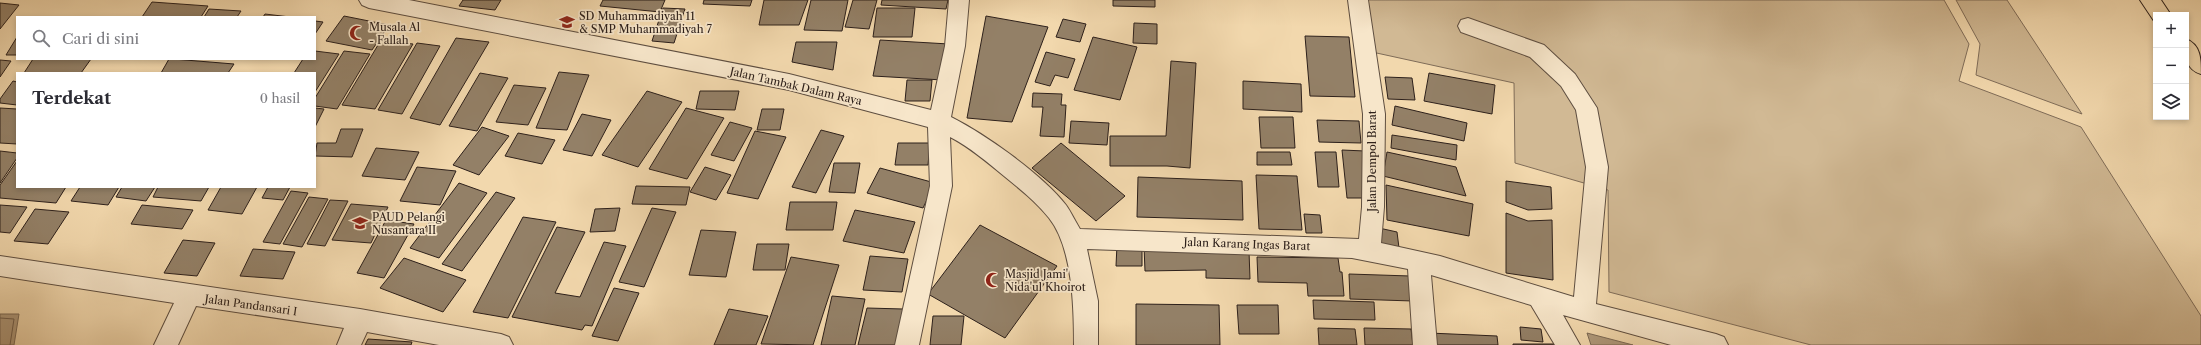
<!DOCTYPE html>
<html lang="id">
<head>
<meta charset="utf-8">
<style>
  body { margin:0; font-family:"Libre Caslon Text",serif; background:#f2f2f3; color:#2b2b33 }
  .controls { position:absolute; right:12px; top:12px; display:grid; overflow:hidden; border-radius:0px; box-shadow:0 2px 6px #0003 }
  .controls button { width:36px; height:36px; display:grid; place-items:center; padding:0; border:0; border-bottom:1px solid #e1e1e2; background:#fff; color:#2b2b33; font:20px sans-serif }
  .list { margin:0; padding:0; list-style:none }
  h2 { display:flex; justify-content:space-between; align-items:center; height:52px; margin:0; padding:0 16px; font-size:17px }
  h2 small { font-size:13px; font-weight:400; color:#7c7c81 }
  .icon { flex:none; width:22px; height:22px; fill:none; stroke:currentColor; stroke-width:2; stroke-linecap:round; stroke-linejoin:round }
  .map { position:relative; flex:none; width:2201px; height:345px; overflow:hidden }
  .search { position:absolute; background:#fff; box-shadow:0 2px 6px #0003; left:16px; top:16px; width:300px; height:44px; display:flex; align-items:center; gap:10px; box-sizing:border-box; padding:0 14px; border-radius:0px; color:#7c7c81; font-size:15px }
  .panel { position:absolute; background:#fff; box-shadow:0 2px 6px #0003; left:16px; top:72px; width:300px; height:116px; border-radius:0px }
  .map>svg:first-child { display:block }
  .green { fill:#d1b994; stroke:#7f6c58 }
  .water { fill:#af997b; stroke:#7b6955 }
  .lines { fill:none; stroke-linecap:round; stroke-linejoin:round }
  .shore { stroke:#6e5c4b; stroke-width:1 }
  .building { fill:#938067; stroke:#2d201b }
  .minor-casing { stroke:#5e4e40; stroke-width:2 }
  .highway-casing { stroke:#2d201b; stroke-width:2 }
  .minor { fill:#f7e6ca; fill-rule:evenodd }
  .highway { fill:#f2d8ad; fill-rule:evenodd }
  .labels { text-anchor:middle; dominant-baseline:central; stroke-width:3.5; stroke-linejoin:round; paint-order:stroke }
  .poi-label { font-size:11px; fill:#2d201b; stroke:#f7e6ca; text-anchor:start }
  .street-label { font-size:11px; fill:#2d201b; stroke:#f7e6ca }
</style>
</head>
<body>
<div class="map">
<svg width="2201" height="345" viewBox="0 0 2201 345">
  <rect width="100%" height="100%" fill="#f2d8ad"/>
  <filter id="stains"><feTurbulence type="fractalNoise" baseFrequency=".005" numOctaves="4"/><feColorMatrix values="0 0 0 0 .2 0 0 0 0 .09 0 0 0 0 .02 0 0 0 .5 -.17"/></filter>
  <radialGradient id="worn" r=".72"><stop offset=".6" stop-color="#630" stop-opacity="0"/><stop offset="1" stop-color="#630" stop-opacity=".3"/></radialGradient>
  <!-- green -->
  <g class="green">
    <path d="M1365,0H1944L1969,44L1959,81L2081,127L2201,316V345H1811L1609,292L1608,190L1515,163L1514,83L1372,52Z"/>
    <path d="M1956,0H2007L2082,114L1976,75L1980,44Z"/>
  </g>
  <!-- water -->
  <g class="water">
    <path d="M0,314H19L14,345H0Z"/>
    <path d="M1587,333L1633,345H1591Z"/>
  </g>
  <g class="lines">
    <!-- shore -->
    <path class="shore" d="M0,318L14,319L10,345"/>
  </g>
  <!-- building -->
  <g class="building">
    <path d="M463,0H501L495,10L459,6Z"/>
    <path d="M603,0H665L660,12L600,6Z"/>
    <path d="M704,0H752L750,6L703,4Z"/>
    <path d="M764,0H808L799,25H759Z"/>
    <path d="M811,0H848L842,31L804,30Z"/>
    <path d="M853,0H877L869,29L845,27Z"/>
    <path d="M882,0H948L946,9L881,5Z"/>
    <path d="M1113,0H1155V7L1113,6Z"/>
    <path d="M152,2L208,6L201,17H142Z"/>
    <path d="M0,3L19,5L0,29Z"/>
    <path d="M663,8L685,9L674,43L652,41Z"/>
    <path d="M877,8H915L912,37H873Z"/>
    <path d="M209,9L241,11L237,17H204Z"/>
    <path d="M265,14L290,17H263Z"/>
    <path d="M344,16L389,25L372,50L326,41Z"/>
    <path d="M986,16L1048,27L1012,122L967,118Z"/>
    <path d="M1063,19L1086,24L1080,42L1056,37Z"/>
    <path d="M315,21L323,22L315,34Z"/>
    <path d="M1134,23L1157,24V44L1133,43Z"/>
    <path d="M1305,36L1349,37L1355,97L1310,96Z"/>
    <path d="M17,37V55H6Z"/>
    <path d="M1093,37L1137,47L1120,100L1074,90Z"/>
    <path d="M456,38L489,42L440,125L410,118Z"/>
    <path d="M381,40L413,44L375,109L342,105Z"/>
    <path d="M880,40L949,44L943,80L873,76Z"/>
    <path d="M796,42H837L833,70L792,62Z"/>
    <path d="M417,43L440,46L402,114L378,110Z"/>
    <path d="M315,51L339,54L315,92V73H294L303,59H315Z"/>
    <path d="M344,51L370,54L337,109L315,106V98Z"/>
    <path d="M1046,52L1075,59L1068,78L1055,75L1050,86L1035,82Z"/>
    <path d="M33,59H91L81,73H24Z"/>
    <path d="M169,59H173L234,64L228,73H161Z"/>
    <path d="M0,60L11,61L0,77Z"/>
    <path d="M1171,61L1196,63L1190,168L1167,166H1110V136H1166Z"/>
    <path d="M559,72L589,75L567,130L536,128Z"/>
    <path d="M480,73L508,78L477,131L449,126Z"/>
    <path d="M1429,73L1495,85L1492,114L1424,101Z"/>
    <path d="M1385,77L1412,78L1415,100L1388,99Z"/>
    <path d="M907,80H932L930,101H905Z"/>
    <path d="M13,81L17,82V105L0,103V99Z"/>
    <path d="M1243,81L1301,84L1302,112L1243,109Z"/>
    <path d="M514,85L546,88L528,125L496,122Z"/>
    <path d="M647,91L682,102L638,167L602,155Z"/>
    <path d="M700,91H739L735,110L696,109Z"/>
    <path d="M1033,93L1062,94L1061,105H1066L1064,137L1040,136L1043,107H1032Z"/>
    <path d="M1395,106L1467,123L1464,141L1392,125Z"/>
    <path d="M0,108L17,109V144L0,143Z"/>
    <path d="M315,108L324,109L315,127Z"/>
    <path d="M686,108L724,118L687,179L649,169Z"/>
    <path d="M762,109H784L780,130H757Z"/>
    <path d="M582,114L611,120L592,156L563,150Z"/>
    <path d="M1259,117H1293L1295,148H1261Z"/>
    <path d="M1317,120L1359,121L1361,143L1319,142Z"/>
    <path d="M1071,121L1109,123L1107,145L1069,143Z"/>
    <path d="M730,122L752,128L734,161L711,155Z"/>
    <path d="M482,127L509,136L479,175L453,165Z"/>
    <path d="M341,129H363L352,157L315,156L317,143H336Z"/>
    <path d="M821,130L844,136L816,193L792,187Z"/>
    <path d="M755,131L786,137L758,199L727,193Z"/>
    <path d="M518,133L555,140L542,164L505,156Z"/>
    <path d="M1392,135L1457,145L1456,160L1391,148Z"/>
    <path d="M898,143H930L928,165H895Z"/>
    <path d="M1061,143L1125,196L1096,221L1032,168Z"/>
    <path d="M376,148L419,152L405,180L362,176Z"/>
    <path d="M1342,150L1365,151L1371,198H1347Z"/>
    <path d="M0,151L17,153V158L0,183Z"/>
    <path d="M1257,152H1290L1292,165H1257Z"/>
    <path d="M1315,152H1336L1339,187H1318Z"/>
    <path d="M1387,152L1456,167L1466,196L1383,176Z"/>
    <path d="M17,161V187H66L56,203L0,198V185Z"/>
    <path d="M834,163H860L855,193L829,192Z"/>
    <path d="M417,167L456,171L440,205L400,201Z"/>
    <path d="M705,167L731,175L716,200L690,192Z"/>
    <path d="M880,168L935,183L923,208L867,193Z"/>
    <path d="M1256,175L1297,176L1302,230L1259,229Z"/>
    <path d="M1138,177L1242,181L1243,220L1137,217Z"/>
    <path d="M1506,181L1551,187L1552,209L1528,210L1506,202Z"/>
    <path d="M459,183L487,193L439,258L410,248Z"/>
    <path d="M1386,185L1473,204L1469,236L1387,220Z"/>
    <path d="M636,186L690,187L686,205L632,204Z"/>
    <path d="M80,187H119L108,205L71,201Z"/>
    <path d="M122,187H155L146,201L116,197Z"/>
    <path d="M158,187H209L201,201L153,197Z"/>
    <path d="M221,187H257L242,214L208,210Z"/>
    <path d="M268,187H290L283,200L262,198Z"/>
    <path d="M291,191L308,193L280,244L263,242Z"/>
    <path d="M496,192L515,198L462,271L442,264Z"/>
    <path d="M309,197L328,199L302,247L283,244Z"/>
    <path d="M330,200L348,201L325,246L307,244Z"/>
    <path d="M790,202H837L833,230H786Z"/>
    <path d="M351,204L388,207L371,243L332,240Z"/>
    <path d="M0,205L27,207L10,233L0,232Z"/>
    <path d="M142,205L193,210L182,229L131,224Z"/>
    <path d="M620,208L615,231L590,232L595,209Z"/>
    <path d="M652,208L676,212L644,287L619,282Z"/>
    <path d="M35,209L69,212L48,244L14,241Z"/>
    <path d="M855,210L915,222L904,253L843,241Z"/>
    <path d="M1506,213L1528,221L1552,220L1553,280L1506,273Z"/>
    <path d="M1304,214L1320,215L1322,233H1306Z"/>
    <path d="M523,217L556,222L508,318L473,312Z"/>
    <path d="M386,220L414,224L384,278L357,273Z"/>
    <path d="M980,225L1057,266L1005,338L928,294Z"/>
    <path d="M557,227L585,232L555,293L580,297L604,242L626,246L592,326L585,325L582,330L512,317Z"/>
    <path d="M1379,228L1397,232L1399,248L1380,247Z"/>
    <path d="M701,230L736,232L726,277L689,275Z"/>
    <path d="M183,240L215,243L197,276L164,273Z"/>
    <path d="M757,244H789L785,270H753Z"/>
    <path d="M1117,245L1142,246V266H1116Z"/>
    <path d="M1144,246L1249,251L1250,279L1206,278V270L1145,271Z"/>
    <path d="M253,249L295,252L283,279L240,276Z"/>
    <path d="M870,256L908,259L902,292L863,290Z"/>
    <path d="M791,257L839,265L813,345L761,344Z"/>
    <path d="M1257,257L1338,258L1340,272H1342L1344,296H1308L1307,283L1258,282Z"/>
    <path d="M404,258L466,280L443,312L380,288Z"/>
    <path d="M1349,274L1410,276L1413,301L1350,299Z"/>
    <path d="M614,288L639,293L618,341L592,336Z"/>
    <path d="M832,296L865,299L855,345H821Z"/>
    <path d="M1313,300L1374,302L1375,320L1314,319Z"/>
    <path d="M1136,304L1219,305L1220,345H1136Z"/>
    <path d="M1237,305H1278L1279,334H1239Z"/>
    <path d="M867,308L903,309L898,345H858Z"/>
    <path d="M729,309L768,316L756,345H714Z"/>
    <path d="M933,316H964L961,345H930Z"/>
    <path d="M1520,327L1541,329L1543,342L1521,340Z"/>
    <path d="M1318,328L1355,329L1357,345H1319Z"/>
    <path d="M1364,328L1411,329L1413,345H1365Z"/>
    <path d="M1429,333L1497,336L1498,345H1431Z"/>
    <path d="M368,339L412,342L411,345H365Z"/>
    <path d="M1513,344H1560L1561,345H1513Z"/>
  </g>
  <g class="lines">
    <!-- minor casing -->
    <g class="minor-casing">
      <g id="minor">
        <path d="M359,0H409L789,74L931,110L945,46L949,0H969L965,46L951,117C985,134 1043,175 1066,205C1071,212 1075,221 1080,229L1359,239L1362,207L1363,114L1348,0H1368L1385,114L1384,207L1381,243L1440,256L1574,297L1586,167L1576,110L1561,86L1530,57L1461,32L1458,26L1461,20L1468,18L1544,45L1575,74L1597,108L1608,167L1596,304L1716,334L1724,337L1728,345H1671L1563,315L1580,345H1555L1531,305L1431,275L1437,345H1413L1408,269L1352,258L1087,249L1098,301V345H1074C1074,309 1073,248 1049,218C1036,202 1020,189 1004,176C988,163 970,147 950,137L952,186L919,345H895L930,186L928,127L789,90L369,8L362,5Z"/>
        <path d="M0,256L360,309L501,334L509,337L513,345H439L367,332L361,345H337L344,328L196,306L178,345H154L174,303L0,276Z"/>
      </g>
    </g>
    <!-- highway casing -->
    <g class="highway-casing">
      <g id="highway">
        <path d="M2140,0H2161L2171,15H2156V21H2154Z"/>
        <path d="M2186,39C2201,45 2201,59 2201,74C2184,69 2186,54 2186,39Z"/>
      </g>
    </g>
    <!-- minor -->
    <use href="#minor" class="minor"/>
    <!-- highway -->
    <use href="#highway" class="highway"/>
  </g>
  <!-- icons -->
  <defs>
    <g id="school-bare" transform="scale(1.2)"><path d="M0-5L7-2L0 1L-7-2ZM-4 1L0 2.5L4 1V4Q0 6-4 4Z" fill="#8f2418" stroke="#f7e6ca" stroke-width="2.5" paint-order="stroke"/></g>
    <g id="mosque-bare" transform="scale(1.2)"><path d="M3.5-4.9A6 6 0 1 0 3.5 4.9A5 5 0 1 1 3.5-4.9Z" fill="#8f2418" stroke="#f7e6ca" stroke-width="2.5" paint-order="stroke"/></g>
  </defs>
  <g fill-rule="evenodd">
    <use href="#school-bare" x="567" y="22"/>
    <use href="#mosque-bare" x="357" y="33"/>
    <use href="#school-bare" x="360" y="223"/>
    <use href="#mosque-bare" x="993" y="280"/>
  </g>
  <g class="labels">
    <!-- poi labels -->
    <g class="poi-label">
      <text x="579" y="16">SD Muhammadiyah 11<tspan x="579" dy="13">&amp; SMP Muhammadiyah 7</tspan></text>
      <text x="369" y="27">Musala Al<tspan x="369" dy="13">- Fallah</tspan></text>
      <text x="372" y="217">PAUD Pelangi<tspan x="372" dy="13">Nusantara II</tspan></text>
      <text x="1005" y="274">Masjid Jami'<tspan x="1005" dy="13">Nida'ul Khoirot</tspan></text>
    </g>
    <!-- street labels -->
    <g class="street-label">
      <text transform="translate(796 86) rotate(13)">Jalan Tambak Dalam Raya</text>
      <text transform="translate(1372 161) rotate(-90)">Jalan Dempol Barat</text>
      <text transform="translate(1247 244) rotate(2)">Jalan Karang Ingas Barat</text>
      <text transform="translate(251 305) rotate(8)">Jalan Pandansari I</text>
    </g>
  </g>
  <rect width="100%" height="100%" filter="url(#stains)"/>
  <rect width="100%" height="100%" fill="url(#worn)"/>
</svg>
<div class="controls">
<button>+</button>
<button>−</button>
<button><svg class="icon" aria-label="layers" viewBox="0 0 24 24"><path d="M12 4l9 5-9 5-9-5zM3 14l9 5 9-5"/></svg></button>
</div>
<div class="search"><svg class="icon" aria-label="search" viewBox="0 0 24 24"><circle cx="10" cy="10" r="6"/><path d="M15 15l6 6"/></svg>Cari di sini</div>
<section class="panel">
<h2>Terdekat<small>0 hasil</small></h2>
<ul class="list">
</ul>
</section>
</div>
</body>
</html>
